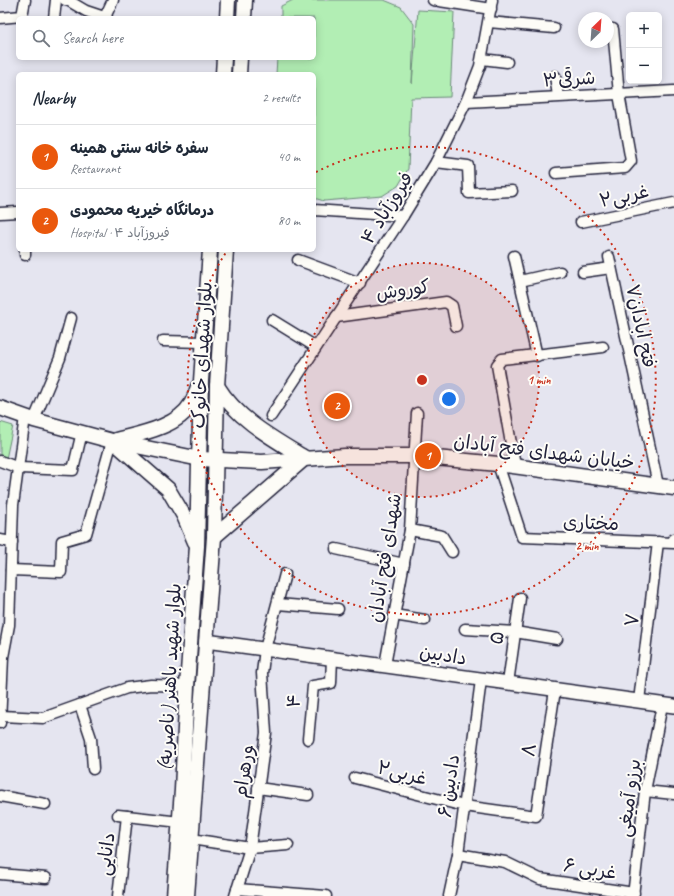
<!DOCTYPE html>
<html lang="en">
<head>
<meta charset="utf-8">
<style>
  body { margin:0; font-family:Caveat,"Playpen Sans Arabic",sans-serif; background:#f2f2f3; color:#1f2937 }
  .controls { position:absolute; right:12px; top:12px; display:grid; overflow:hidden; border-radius:6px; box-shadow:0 2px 10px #0003 }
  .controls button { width:36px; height:36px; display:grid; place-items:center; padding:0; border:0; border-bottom:1px solid #e0e1e3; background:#fff; color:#1f2937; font:20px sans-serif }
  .compass { position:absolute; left:578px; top:12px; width:36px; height:36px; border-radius:50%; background:#fff; box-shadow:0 2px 10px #0003; rotate:25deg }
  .you { position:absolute; left:449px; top:399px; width:14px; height:14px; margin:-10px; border:3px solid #fff; border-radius:50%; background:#1a73e8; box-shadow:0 0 0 6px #1a73e833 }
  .badge { display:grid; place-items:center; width:26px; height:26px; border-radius:50%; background:#ea580c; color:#fff; font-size:13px; font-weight:700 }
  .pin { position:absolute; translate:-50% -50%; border:2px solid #fff; box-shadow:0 1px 4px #0006 }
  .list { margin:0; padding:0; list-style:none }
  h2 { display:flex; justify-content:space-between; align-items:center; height:52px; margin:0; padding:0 16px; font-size:17px }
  h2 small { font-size:13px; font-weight:400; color:#747a83 }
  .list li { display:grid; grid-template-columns:26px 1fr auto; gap:12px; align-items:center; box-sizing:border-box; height:64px; padding:0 16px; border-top:1px solid #e0e1e3 }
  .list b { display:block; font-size:15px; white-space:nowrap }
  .list p { margin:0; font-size:13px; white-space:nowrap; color:#747a83 }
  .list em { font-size:13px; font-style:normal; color:#747a83 }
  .icon { flex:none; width:22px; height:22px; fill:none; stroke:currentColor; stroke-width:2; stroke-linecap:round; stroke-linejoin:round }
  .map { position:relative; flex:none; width:674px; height:896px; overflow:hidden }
  .search { position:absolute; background:#fff; box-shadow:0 2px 10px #0003; left:16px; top:16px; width:300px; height:44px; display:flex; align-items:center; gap:10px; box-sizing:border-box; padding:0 14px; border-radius:6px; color:#747a83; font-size:15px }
  .panel { position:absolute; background:#fff; box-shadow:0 2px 10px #0003; left:16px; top:72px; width:300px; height:180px; border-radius:6px }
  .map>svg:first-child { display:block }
  .green { fill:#b2eeb4; stroke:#6a8878 }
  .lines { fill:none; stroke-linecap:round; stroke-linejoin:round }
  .minor-casing { stroke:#22223b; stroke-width:13 }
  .tertiary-casing { stroke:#22223b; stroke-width:16 }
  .secondary-casing { stroke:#22223b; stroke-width:17 }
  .minor { stroke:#fdfcf7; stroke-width:10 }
  .tertiary { stroke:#fdfcf7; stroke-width:13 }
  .secondary { stroke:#fdfcf7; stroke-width:14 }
  .ring { fill:none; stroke:#c8321e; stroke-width:2; stroke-dasharray:2 4 }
  .labels { text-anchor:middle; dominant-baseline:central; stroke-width:4; stroke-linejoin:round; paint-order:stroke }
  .street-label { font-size:19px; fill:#22223b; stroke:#fdfcf7 }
  .centre { fill:#c8321e; stroke:#fdfcf7; stroke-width:2 }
  .ring-label { font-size:12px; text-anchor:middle; font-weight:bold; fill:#c8321e; stroke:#fdfcf7; stroke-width:4; stroke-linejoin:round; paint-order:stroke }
</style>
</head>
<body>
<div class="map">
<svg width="674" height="896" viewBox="0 0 674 896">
  <rect width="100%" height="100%" fill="#e5e5f0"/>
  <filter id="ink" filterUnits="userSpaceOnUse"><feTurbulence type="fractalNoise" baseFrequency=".025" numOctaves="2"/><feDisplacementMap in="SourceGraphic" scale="8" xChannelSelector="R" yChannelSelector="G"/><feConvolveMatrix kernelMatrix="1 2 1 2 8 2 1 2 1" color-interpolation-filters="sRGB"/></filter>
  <g filter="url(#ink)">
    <!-- green -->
    <g class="green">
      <path d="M293,0H384L401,7L414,24L412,84L418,10L454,12L450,97L411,98L408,169L398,186L382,196L324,201L314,198V74H276L277,58H314V18H281V6Z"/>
      <path d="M0,422L13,426L6,459L0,457Z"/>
    </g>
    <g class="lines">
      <!-- minor casing -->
      <g class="minor-casing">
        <g id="minor">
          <path d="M65,0L69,1L86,11L107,18"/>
          <path d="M433,0L491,9"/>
          <path d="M105,17L113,0"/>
          <path d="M0,18L22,16L25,0"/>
          <path d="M54,18L56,0"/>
          <path d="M489,22L554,28"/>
          <path d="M482,59L507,62"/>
          <path d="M555,76L558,96"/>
          <path d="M466,102L674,91"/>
          <path d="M436,162L468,166L469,193L512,191"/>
          <path d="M556,173L625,168L631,161L619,94L613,29"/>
          <path d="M314,210L403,216"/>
          <path d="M0,213L18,212"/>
          <path d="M581,222L674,203"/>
          <path d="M25,250V255"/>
          <path d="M514,256L537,356"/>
          <path d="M609,257L658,485"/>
          <path d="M298,260L360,283"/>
          <path d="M583,272L611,268"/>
          <path d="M520,281L560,272"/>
          <path d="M336,317L446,302L452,306L456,326"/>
          <path d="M272,320L316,347"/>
          <path d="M163,341L203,342"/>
          <path d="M271,416L403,216L436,162L466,102L480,66L492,0"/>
          <path d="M34,420L60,358L71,318"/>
          <path d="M0,461L19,468L73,470L82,432"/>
          <path d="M498,464L522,537L674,543V539"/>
          <path d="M515,466L497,365L502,359L603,347"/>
          <path d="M410,530L442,536L452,552"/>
          <path d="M0,540L12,542"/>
          <path d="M336,549L404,564"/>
          <path d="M11,570L61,572L62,541L86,534L112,441"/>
          <path d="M278,604L338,609"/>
          <path d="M394,615L425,620"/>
          <path d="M465,629L515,632L557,639"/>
          <path d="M385,665L410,530L417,413"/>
          <path d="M508,683L520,598"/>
          <path d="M639,701L658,542"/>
          <path d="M80,705L91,738L93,769"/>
          <path d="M1,716L43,718L127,688L151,685L187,686"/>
          <path d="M0,723L3,657L9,625L13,505L25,417"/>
          <path d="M308,739L313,686L331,683L332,658"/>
          <path d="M355,778L464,806L536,816L555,690"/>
          <path d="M258,788L308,795"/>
          <path d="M645,791L674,794"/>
          <path d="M0,796L45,804"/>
          <path d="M118,815L180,822"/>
          <path d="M191,839L250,848L288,845"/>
          <path d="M458,854L505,862L540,879L634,893"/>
          <path d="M0,874L46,878"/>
          <path d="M237,889L326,896"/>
          <path d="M118,896L127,816"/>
          <path d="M235,896L250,848L266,733L262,673L265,649L285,574"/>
          <path d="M449,896L458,854L481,680"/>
          <path d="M633,896L645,791L662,705"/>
        </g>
      </g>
      <!-- tertiary casing -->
      <g class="tertiary-casing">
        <path id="tertiary" d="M206,641L674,706"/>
      </g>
      <!-- secondary casing -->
      <g class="secondary-casing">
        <g id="secondary">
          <path d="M227,18L228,0"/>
          <path d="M244,18L245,0"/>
          <path d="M223,74L224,58"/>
          <path d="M239,74L240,58"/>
          <path d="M0,408L34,420L112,441L200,459L262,462L345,456H415L498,464L674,488"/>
          <path d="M116,440C139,434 178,427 191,404C194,399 196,393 198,387"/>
          <path d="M114,442L168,489L184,516L195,542"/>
          <path d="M214,537L305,458C272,438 237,419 217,386"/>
          <path d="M174,896L182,790L187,686L197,546L201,381L210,250"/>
          <path d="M187,896L214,537L217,386L226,250"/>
        </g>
      </g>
      <!-- minor -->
      <use href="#minor" class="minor"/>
      <!-- tertiary -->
      <use href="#tertiary" class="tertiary"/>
      <!-- secondary -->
      <use href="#secondary" class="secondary"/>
    </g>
  </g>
  <!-- distance rings -->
  <circle cx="422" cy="380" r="117" fill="#c8321e" fill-opacity=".12"/>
  <g class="ring">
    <circle cx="422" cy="380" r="117"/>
    <path d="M316 172A234 234 0 1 1 227 251"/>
  </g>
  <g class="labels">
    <!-- street labels -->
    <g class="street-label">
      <text transform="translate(569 79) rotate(-3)">شرقی۳</text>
      <text transform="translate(624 196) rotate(-12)">غربی۲</text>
      <text transform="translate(387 208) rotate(-58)">فیروزآباد ۴</text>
      <text transform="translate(403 290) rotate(-8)">کوروش</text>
      <text transform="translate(641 326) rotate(78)">فتح ابادان۷</text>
      <text transform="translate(202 355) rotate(-87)">بلوار شهدای خانوک</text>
      <text transform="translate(544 452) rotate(7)">خیابان شهدای فتح آبادان</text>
      <text transform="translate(591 523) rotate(2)">مختاری</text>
      <text transform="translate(385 558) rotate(-81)">شهدای فتح آبادان</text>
      <text transform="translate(632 620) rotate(-83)">۷</text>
      <text transform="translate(497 638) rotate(-82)">۵</text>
      <text transform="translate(443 655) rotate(9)">دادبین</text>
      <text transform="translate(170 677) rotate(-87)">بلوار شهید باهنر (ناصریه)</text>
      <text transform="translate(294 701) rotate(-85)">۴</text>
      <text transform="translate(529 750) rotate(-81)">۸</text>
      <text transform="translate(244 771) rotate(-82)">ورهرام</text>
      <text transform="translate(402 773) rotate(14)">غربی۲</text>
      <text transform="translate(449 786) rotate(-82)">دادبین ۶</text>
      <text transform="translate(629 798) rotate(-82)">برزو آمیغی</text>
      <text transform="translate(106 854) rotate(-83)">دانایی</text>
      <text transform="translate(590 869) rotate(9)">۶ غربی</text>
    </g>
  </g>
  <circle cx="422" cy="380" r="6" class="centre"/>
  <g class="ring-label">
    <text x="539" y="384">1 min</text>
    <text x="587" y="550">2 min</text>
  </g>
</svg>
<div class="controls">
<button>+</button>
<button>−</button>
</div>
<svg class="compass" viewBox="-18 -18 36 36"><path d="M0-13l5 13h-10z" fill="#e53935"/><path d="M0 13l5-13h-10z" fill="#747a83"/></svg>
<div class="you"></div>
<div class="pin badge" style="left:428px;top:456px">1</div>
<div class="pin badge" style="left:337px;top:406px">2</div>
<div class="search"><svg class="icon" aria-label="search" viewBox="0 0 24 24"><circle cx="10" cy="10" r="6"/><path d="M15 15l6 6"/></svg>Search here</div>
<section class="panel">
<h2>Nearby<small>2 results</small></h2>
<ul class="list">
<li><span class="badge">1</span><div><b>سفره خانه سنتی همینه</b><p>Restaurant</p></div><em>40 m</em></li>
<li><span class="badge">2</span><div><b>درمانگاه خیریه محمودی</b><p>Hospital · فیروزآباد ۴</p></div><em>80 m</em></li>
</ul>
</section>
</div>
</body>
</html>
